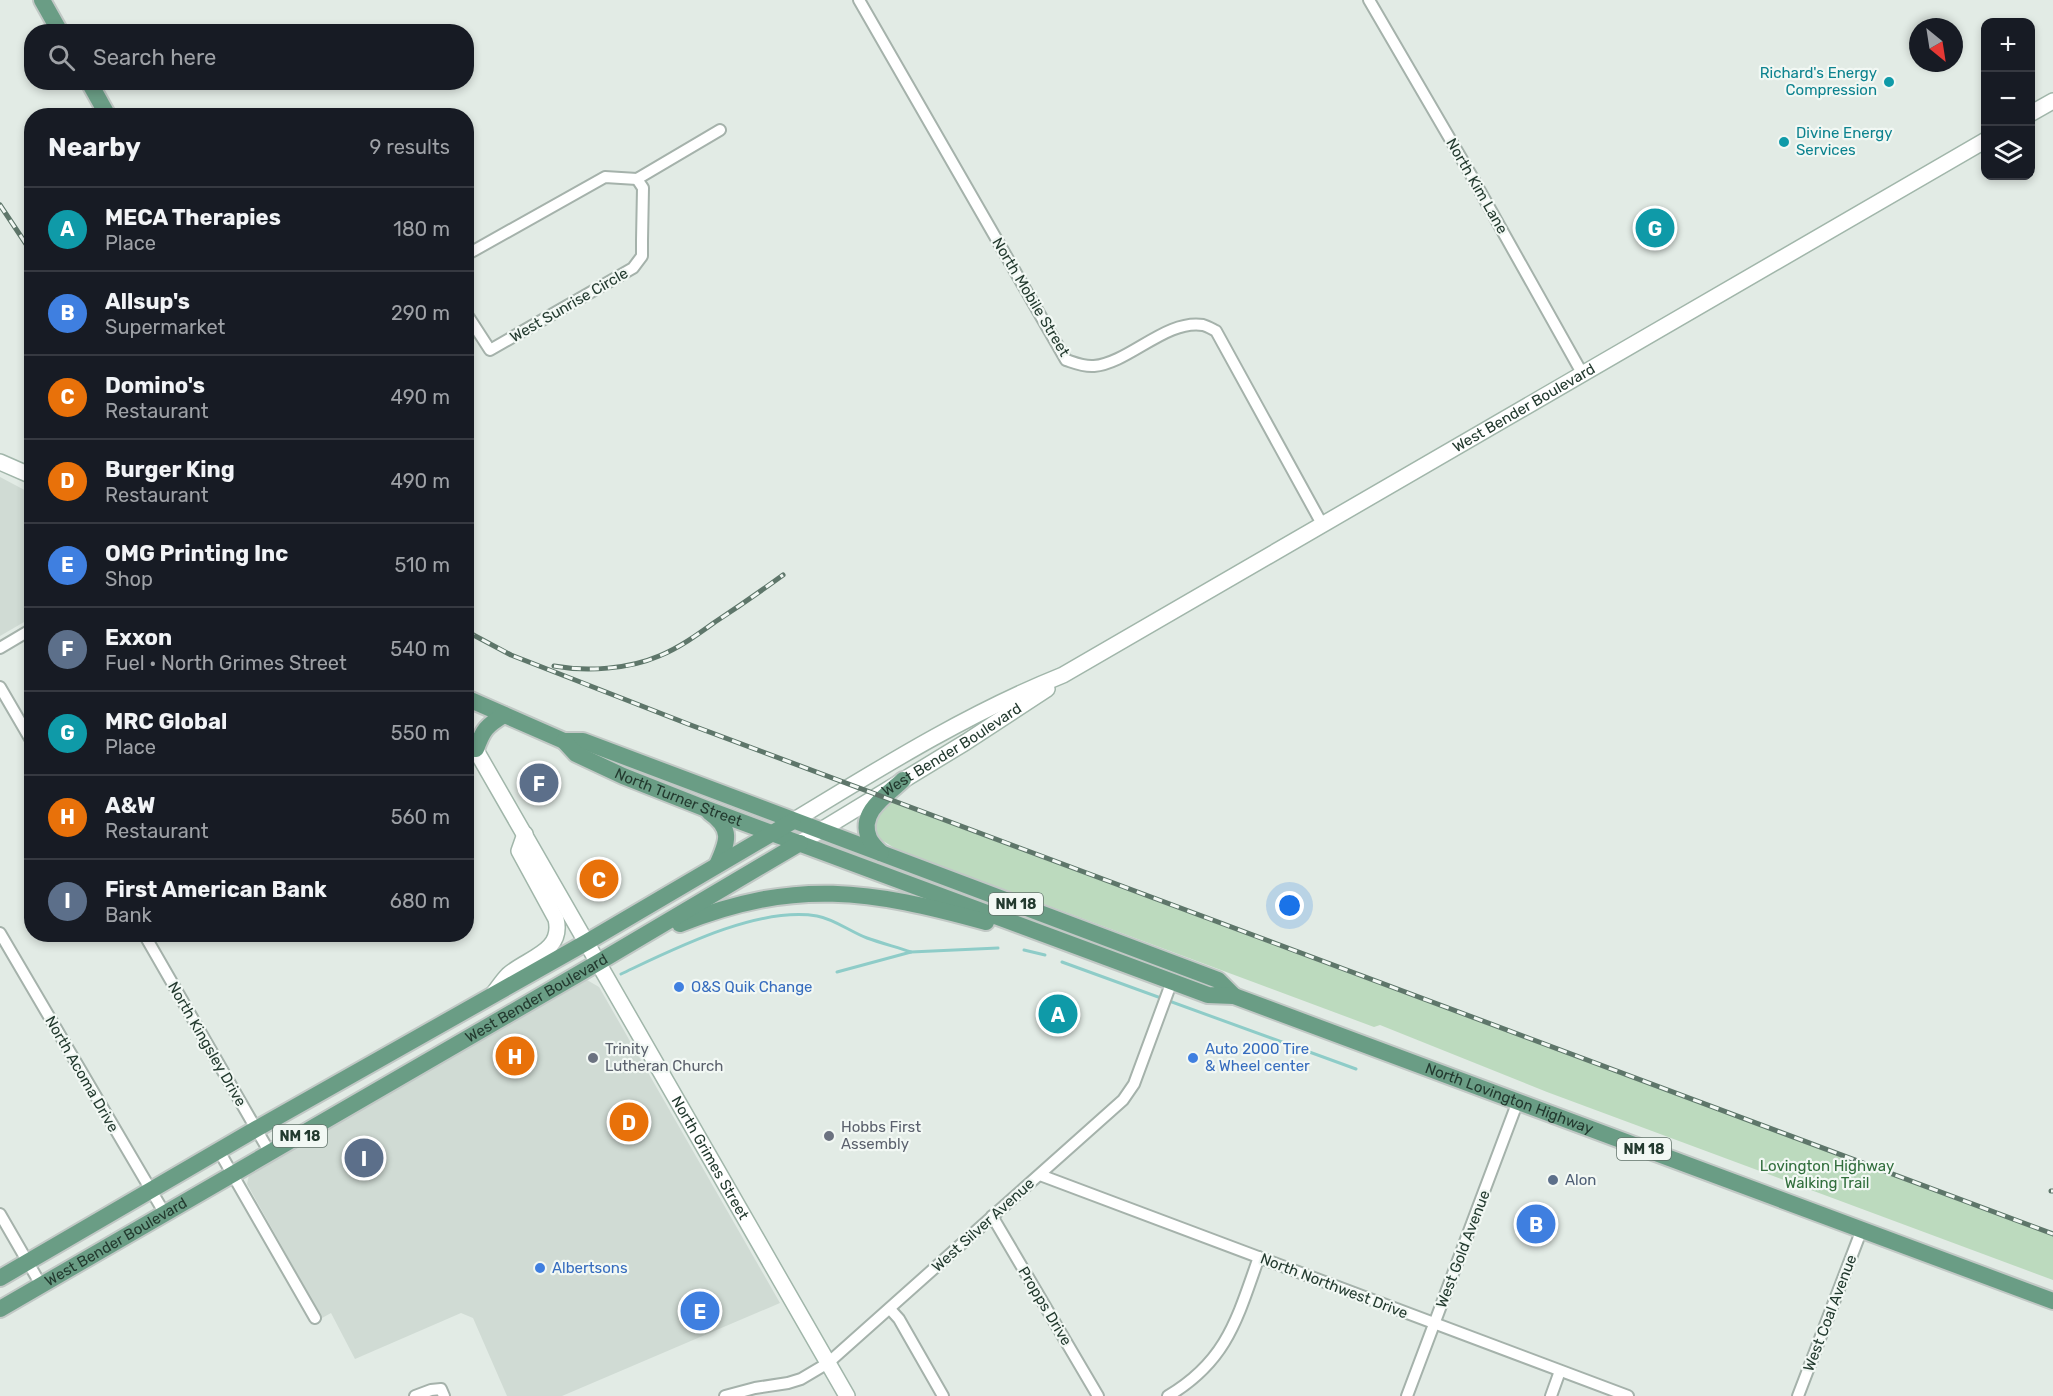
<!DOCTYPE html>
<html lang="en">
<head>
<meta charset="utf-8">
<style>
  body { margin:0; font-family:Rubik,sans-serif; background:#20242c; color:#f1f3f6 }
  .controls { position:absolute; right:18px; top:18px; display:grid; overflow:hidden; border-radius:12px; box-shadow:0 3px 9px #0003 }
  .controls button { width:54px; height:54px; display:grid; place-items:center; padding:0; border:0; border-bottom:2px solid #363941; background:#171b24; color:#f1f3f6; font:30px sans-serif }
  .compass { position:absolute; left:1909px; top:18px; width:54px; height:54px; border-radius:50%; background:#171b24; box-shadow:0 3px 9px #0003; rotate:150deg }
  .you { position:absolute; left:1290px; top:906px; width:21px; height:21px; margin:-15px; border:4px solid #fff; border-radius:50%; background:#1a73e8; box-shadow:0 0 0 9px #1a73e833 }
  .badge { display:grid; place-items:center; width:39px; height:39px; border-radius:50%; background:#e66964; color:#fff; font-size:20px; font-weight:700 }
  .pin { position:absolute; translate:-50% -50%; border:3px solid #fff; box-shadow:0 2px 6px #0006 }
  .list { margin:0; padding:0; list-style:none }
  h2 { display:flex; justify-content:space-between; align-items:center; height:78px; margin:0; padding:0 24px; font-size:26px }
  h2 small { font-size:20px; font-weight:400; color:#9ea1a6 }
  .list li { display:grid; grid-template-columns:39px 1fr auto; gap:18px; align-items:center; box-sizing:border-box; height:84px; padding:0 24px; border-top:2px solid #363941 }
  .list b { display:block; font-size:22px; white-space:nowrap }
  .list p { margin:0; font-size:20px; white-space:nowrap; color:#9ea1a6 }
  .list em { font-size:20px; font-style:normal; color:#9ea1a6 }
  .icon { flex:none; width:33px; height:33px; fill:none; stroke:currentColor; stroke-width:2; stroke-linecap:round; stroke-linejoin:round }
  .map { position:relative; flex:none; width:2053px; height:1396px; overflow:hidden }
  .search { position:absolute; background:#171b24; box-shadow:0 3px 9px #0003; left:24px; top:24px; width:450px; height:66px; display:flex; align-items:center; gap:15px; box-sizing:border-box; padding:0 21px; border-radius:24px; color:#9ea1a6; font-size:22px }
  .panel { position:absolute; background:#171b24; box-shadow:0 3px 9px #0003; left:24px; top:108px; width:450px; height:834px; border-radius:24px }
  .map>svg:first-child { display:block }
  .built { fill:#d0dbd4 }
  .green { fill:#bcdabe }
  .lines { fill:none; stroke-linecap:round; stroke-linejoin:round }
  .stream { stroke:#8eccc8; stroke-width:3 }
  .minor-casing { stroke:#a5b2ab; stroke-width:14 }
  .secondary-casing { stroke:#a1b6aa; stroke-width:18 }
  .primary-casing { stroke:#c1c8c5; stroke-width:20 }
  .minor { stroke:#fff; stroke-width:10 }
  .secondary { stroke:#fff; stroke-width:15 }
  .primary { stroke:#6a9d85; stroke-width:16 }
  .rail-casing { stroke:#5e766a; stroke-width:5 }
  .rail { stroke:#f2f8f4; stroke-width:3; stroke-dasharray:9; stroke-linecap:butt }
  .culture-dot { fill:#0f9aa8; stroke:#f2f8f4; stroke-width:2 }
  .shop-dot { fill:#3f7fe0; stroke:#f2f8f4; stroke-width:2 }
  .worship-dot { fill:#6b7280; stroke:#f2f8f4; stroke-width:2 }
  .service-dot { fill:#5c6f8a; stroke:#f2f8f4; stroke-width:2 }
  .labels { text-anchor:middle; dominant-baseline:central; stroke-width:4.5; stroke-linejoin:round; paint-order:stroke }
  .shield { fill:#f2f8f4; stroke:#61736a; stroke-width:1.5 }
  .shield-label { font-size:14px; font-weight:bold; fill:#233a2f }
  .culture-label { font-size:15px; fill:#0d838f; stroke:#f2f8f4; text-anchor:end }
  .street-label { font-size:15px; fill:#233a2f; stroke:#f2f8f4 }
  .shop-label { font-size:15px; fill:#366cbe; stroke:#f2f8f4; text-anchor:start }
  .worship-label { font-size:15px; fill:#5b616d; stroke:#f2f8f4; text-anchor:start }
  .park-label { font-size:15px; fill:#316e3c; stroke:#f2f8f4 }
  .service-label { font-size:15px; fill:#4e5e75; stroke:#f2f8f4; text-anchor:start }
</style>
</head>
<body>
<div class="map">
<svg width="2053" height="1396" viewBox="0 0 2053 1396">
  <rect width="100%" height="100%" fill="#e2ebe5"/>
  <!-- built -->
  <g class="built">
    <path d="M0,477L32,494L31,618L0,636Z"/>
    <path d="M587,980L599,987L780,1303L562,1396H507L473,1318L461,1313L355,1359L331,1313L322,1318L247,1184L249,1175Z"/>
  </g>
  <!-- green -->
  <path class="green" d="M888,801L2053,1236V1280L1547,1092L1380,1025L1374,1027L896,849L880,839L874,831L875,809Z"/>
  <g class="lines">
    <!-- stream -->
    <g class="stream">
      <path d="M1024,950L1045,955"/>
      <path d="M1062,962L1356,1069"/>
      <path d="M837,972L911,952L998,948"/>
      <path d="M621,974C674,949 758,906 817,916C834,919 851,932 867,938C881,943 896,947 911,952"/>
    </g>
    <!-- minor casing -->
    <g class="minor-casing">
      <g id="minor">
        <path d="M859,0L1066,360C1075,363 1084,367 1094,366C1129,363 1166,319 1203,325C1207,326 1212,329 1216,331L1322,524"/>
        <path d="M1369,0L1471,175L1582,373"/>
        <path d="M466,255L605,177L637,179L720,130"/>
        <path d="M466,313L490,350L633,268L642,256V240L643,188L637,179"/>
        <path d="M0,648L32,629"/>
        <path d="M0,687L32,742"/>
        <path d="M0,933L165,1214"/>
        <path d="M144,934L270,1153"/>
        <path d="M219,1151L315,1318"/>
        <path d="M1040,1175L1628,1396"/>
        <path d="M0,1214L41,1285"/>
        <path d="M992,1216L1098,1396"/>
        <path d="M890,1309L899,1319L943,1396"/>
        <path d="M415,1396L431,1390L441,1389L444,1396"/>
        <path d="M725,1396L755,1388L788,1383L801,1379L828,1363L1123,1100L1134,1084L1172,981"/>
        <path d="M1168,1396C1227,1361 1237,1319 1259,1257"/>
        <path d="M1407,1396L1518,1101"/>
        <path d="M1551,1396L1560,1371"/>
        <path d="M1798,1396L1862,1229"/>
      </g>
    </g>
    <!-- secondary casing -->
    <g class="secondary-casing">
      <g id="secondary">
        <path d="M2030,114L2053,101"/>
        <path d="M0,462L32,476"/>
        <path id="s1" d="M466,733L847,1396"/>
        <path id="s2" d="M793,821C880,768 968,713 1063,675L1986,140"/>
        <path id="s3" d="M800,843L966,742L1047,689"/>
        <path d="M493,994C498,988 502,981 508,975C527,958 564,952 556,919L519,851L525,834"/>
      </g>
    </g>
    <!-- primary casing -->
    <g class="primary-casing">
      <g id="primary">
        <path d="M42,0L60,32"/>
        <path d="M89,82L108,116"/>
        <path d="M466,698L564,741H583L1218,980L1234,996"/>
        <path id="s4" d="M564,741L576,754L623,776L704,808L1208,995L1234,996L2053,1301"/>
        <path d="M476,749C483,730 486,726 504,715"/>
        <path d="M709,812C733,829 728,841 717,865"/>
        <path d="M881,853C877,849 871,843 869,838C858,812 887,795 903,780"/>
        <path d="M680,924C796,878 870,890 986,922"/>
        <path d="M0,1278L256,1129L587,942L793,821"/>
        <path id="s5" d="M0,1309L599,962L800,843"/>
      </g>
    </g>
    <!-- minor -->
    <use href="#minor" class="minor"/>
    <!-- secondary -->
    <use href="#secondary" class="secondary"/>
    <!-- primary -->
    <use href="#primary" class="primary"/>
    <!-- rail casing -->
    <g class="rail-casing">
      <g id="rail">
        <path d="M0,205L32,253"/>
        <path d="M466,631L511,655L688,724L2053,1234"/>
        <path d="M554,666C587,672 629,669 659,656C679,648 697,635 715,622C738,607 761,591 783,575"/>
        <path d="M2051,1191H2053"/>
      </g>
    </g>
    <!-- rail -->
    <use href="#rail" class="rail"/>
  </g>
  <!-- markers -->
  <g class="culture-dot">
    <circle cx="1889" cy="82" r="6"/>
    <circle cx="1784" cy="142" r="6"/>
  </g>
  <g class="shop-dot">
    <circle cx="679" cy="987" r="6"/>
    <circle cx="1193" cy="1058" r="6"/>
    <circle cx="540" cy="1268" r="6"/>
  </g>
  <g class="worship-dot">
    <circle cx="593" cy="1058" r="6"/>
    <circle cx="829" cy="1136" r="6"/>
  </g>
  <circle class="service-dot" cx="1553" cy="1180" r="6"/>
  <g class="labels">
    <!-- shield labels -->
    <g class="shield">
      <rect x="989" y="893" width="54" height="22" rx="4.5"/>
      <rect x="273" y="1125" width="54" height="22" rx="4.5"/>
      <rect x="1617" y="1138" width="54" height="22" rx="4.5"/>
    </g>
    <g class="shield-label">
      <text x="1016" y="904">NM 18</text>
      <text x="300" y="1136">NM 18</text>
      <text x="1644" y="1149">NM 18</text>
    </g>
    <!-- culture labels -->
    <g class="culture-label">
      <text x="1877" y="73">Richard's Energy<tspan x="1877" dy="17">Compression</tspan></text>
      <text x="1796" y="133" text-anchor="start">Divine Energy<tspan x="1796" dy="17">Services</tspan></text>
    </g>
    <!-- street labels -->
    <g class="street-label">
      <text transform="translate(1477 186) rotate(60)">North Kim Lane</text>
      <text transform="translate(1031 297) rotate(59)">North Mobile Street</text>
      <text transform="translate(569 305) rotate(-30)">West Sunrise Circle</text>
      <text stroke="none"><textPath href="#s2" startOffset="840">West Bender Boulevard</textPath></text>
      <text stroke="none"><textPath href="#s3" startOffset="178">West Bender Boulevard</textPath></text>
      <text stroke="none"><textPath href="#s4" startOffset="129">North Turner Street</textPath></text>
      <text stroke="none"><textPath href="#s5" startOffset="620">West Bender Boulevard</textPath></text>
      <text transform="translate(207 1044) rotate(60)">North Kingsley Drive</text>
      <text transform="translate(82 1074) rotate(60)">North Acoma Drive</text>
      <text stroke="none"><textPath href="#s4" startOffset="1014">North Lovington Highway</textPath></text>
      <text stroke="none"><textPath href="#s1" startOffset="490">North Grimes Street</textPath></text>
      <text transform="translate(983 1225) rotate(-42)">West Silver Avenue</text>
      <text stroke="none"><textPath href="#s5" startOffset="134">West Bender Boulevard</textPath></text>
      <text transform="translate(1463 1249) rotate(-69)">West Gold Avenue</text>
      <text transform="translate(1334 1286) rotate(21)">North Northwest Drive</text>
      <text transform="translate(1045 1306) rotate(59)">Propps Drive</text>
      <text transform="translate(1830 1313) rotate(-69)">West Coal Avenue</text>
    </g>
    <!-- shop labels -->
    <g class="shop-label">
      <text x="691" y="987">O&amp;S Quik Change</text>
      <text x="1205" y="1049">Auto 2000 Tire<tspan x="1205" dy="17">&amp; Wheel center</tspan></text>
      <text x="552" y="1268">Albertsons</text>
    </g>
    <!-- worship labels -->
    <g class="worship-label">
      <text x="605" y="1049">Trinity<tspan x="605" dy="17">Lutheran Church</tspan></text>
      <text x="841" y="1127">Hobbs First<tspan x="841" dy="17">Assembly</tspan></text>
    </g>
    <!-- park labels -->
    <g class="park-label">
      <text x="1827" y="1166">Lovington Highway<tspan x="1827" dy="17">Walking Trail</tspan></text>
    </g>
    <!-- service labels -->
    <g class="service-label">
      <text x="1565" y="1180">Alon</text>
    </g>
  </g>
</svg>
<div class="controls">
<button>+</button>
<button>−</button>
<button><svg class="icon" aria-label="layers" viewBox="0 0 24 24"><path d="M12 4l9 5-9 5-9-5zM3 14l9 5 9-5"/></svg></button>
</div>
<svg class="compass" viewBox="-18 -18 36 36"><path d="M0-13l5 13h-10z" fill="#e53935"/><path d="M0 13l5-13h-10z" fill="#9ea1a6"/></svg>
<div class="you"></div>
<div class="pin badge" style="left:1058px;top:1014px;background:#0f9aa8">A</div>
<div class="pin badge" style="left:1536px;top:1224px;background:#3f7fe0">B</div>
<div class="pin badge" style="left:599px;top:879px;background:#e8710a">C</div>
<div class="pin badge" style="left:629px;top:1122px;background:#e8710a">D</div>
<div class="pin badge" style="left:700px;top:1311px;background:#3f7fe0">E</div>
<div class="pin badge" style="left:539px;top:783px;background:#5c6f8a">F</div>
<div class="pin badge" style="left:1655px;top:228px;background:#0f9aa8">G</div>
<div class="pin badge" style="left:515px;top:1056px;background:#e8710a">H</div>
<div class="pin badge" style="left:364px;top:1158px;background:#5c6f8a">I</div>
<div class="search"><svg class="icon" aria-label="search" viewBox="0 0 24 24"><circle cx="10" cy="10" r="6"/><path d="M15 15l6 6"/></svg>Search here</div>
<section class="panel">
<h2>Nearby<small>9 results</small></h2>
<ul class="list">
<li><span class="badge" style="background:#0f9aa8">A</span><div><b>MECA Therapies</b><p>Place</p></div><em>180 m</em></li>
<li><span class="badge" style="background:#3f7fe0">B</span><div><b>Allsup's</b><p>Supermarket</p></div><em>290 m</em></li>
<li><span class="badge" style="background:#e8710a">C</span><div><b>Domino's</b><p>Restaurant</p></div><em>490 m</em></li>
<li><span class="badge" style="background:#e8710a">D</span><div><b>Burger King</b><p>Restaurant</p></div><em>490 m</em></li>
<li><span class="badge" style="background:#3f7fe0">E</span><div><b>OMG Printing Inc</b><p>Shop</p></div><em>510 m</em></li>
<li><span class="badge" style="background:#5c6f8a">F</span><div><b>Exxon</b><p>Fuel · North Grimes Street</p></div><em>540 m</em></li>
<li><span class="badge" style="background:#0f9aa8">G</span><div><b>MRC Global</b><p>Place</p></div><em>550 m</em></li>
<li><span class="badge" style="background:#e8710a">H</span><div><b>A&amp;W</b><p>Restaurant</p></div><em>560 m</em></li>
<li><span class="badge" style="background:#5c6f8a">I</span><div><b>First American Bank</b><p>Bank</p></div><em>680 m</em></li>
</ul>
</section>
</div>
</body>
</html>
